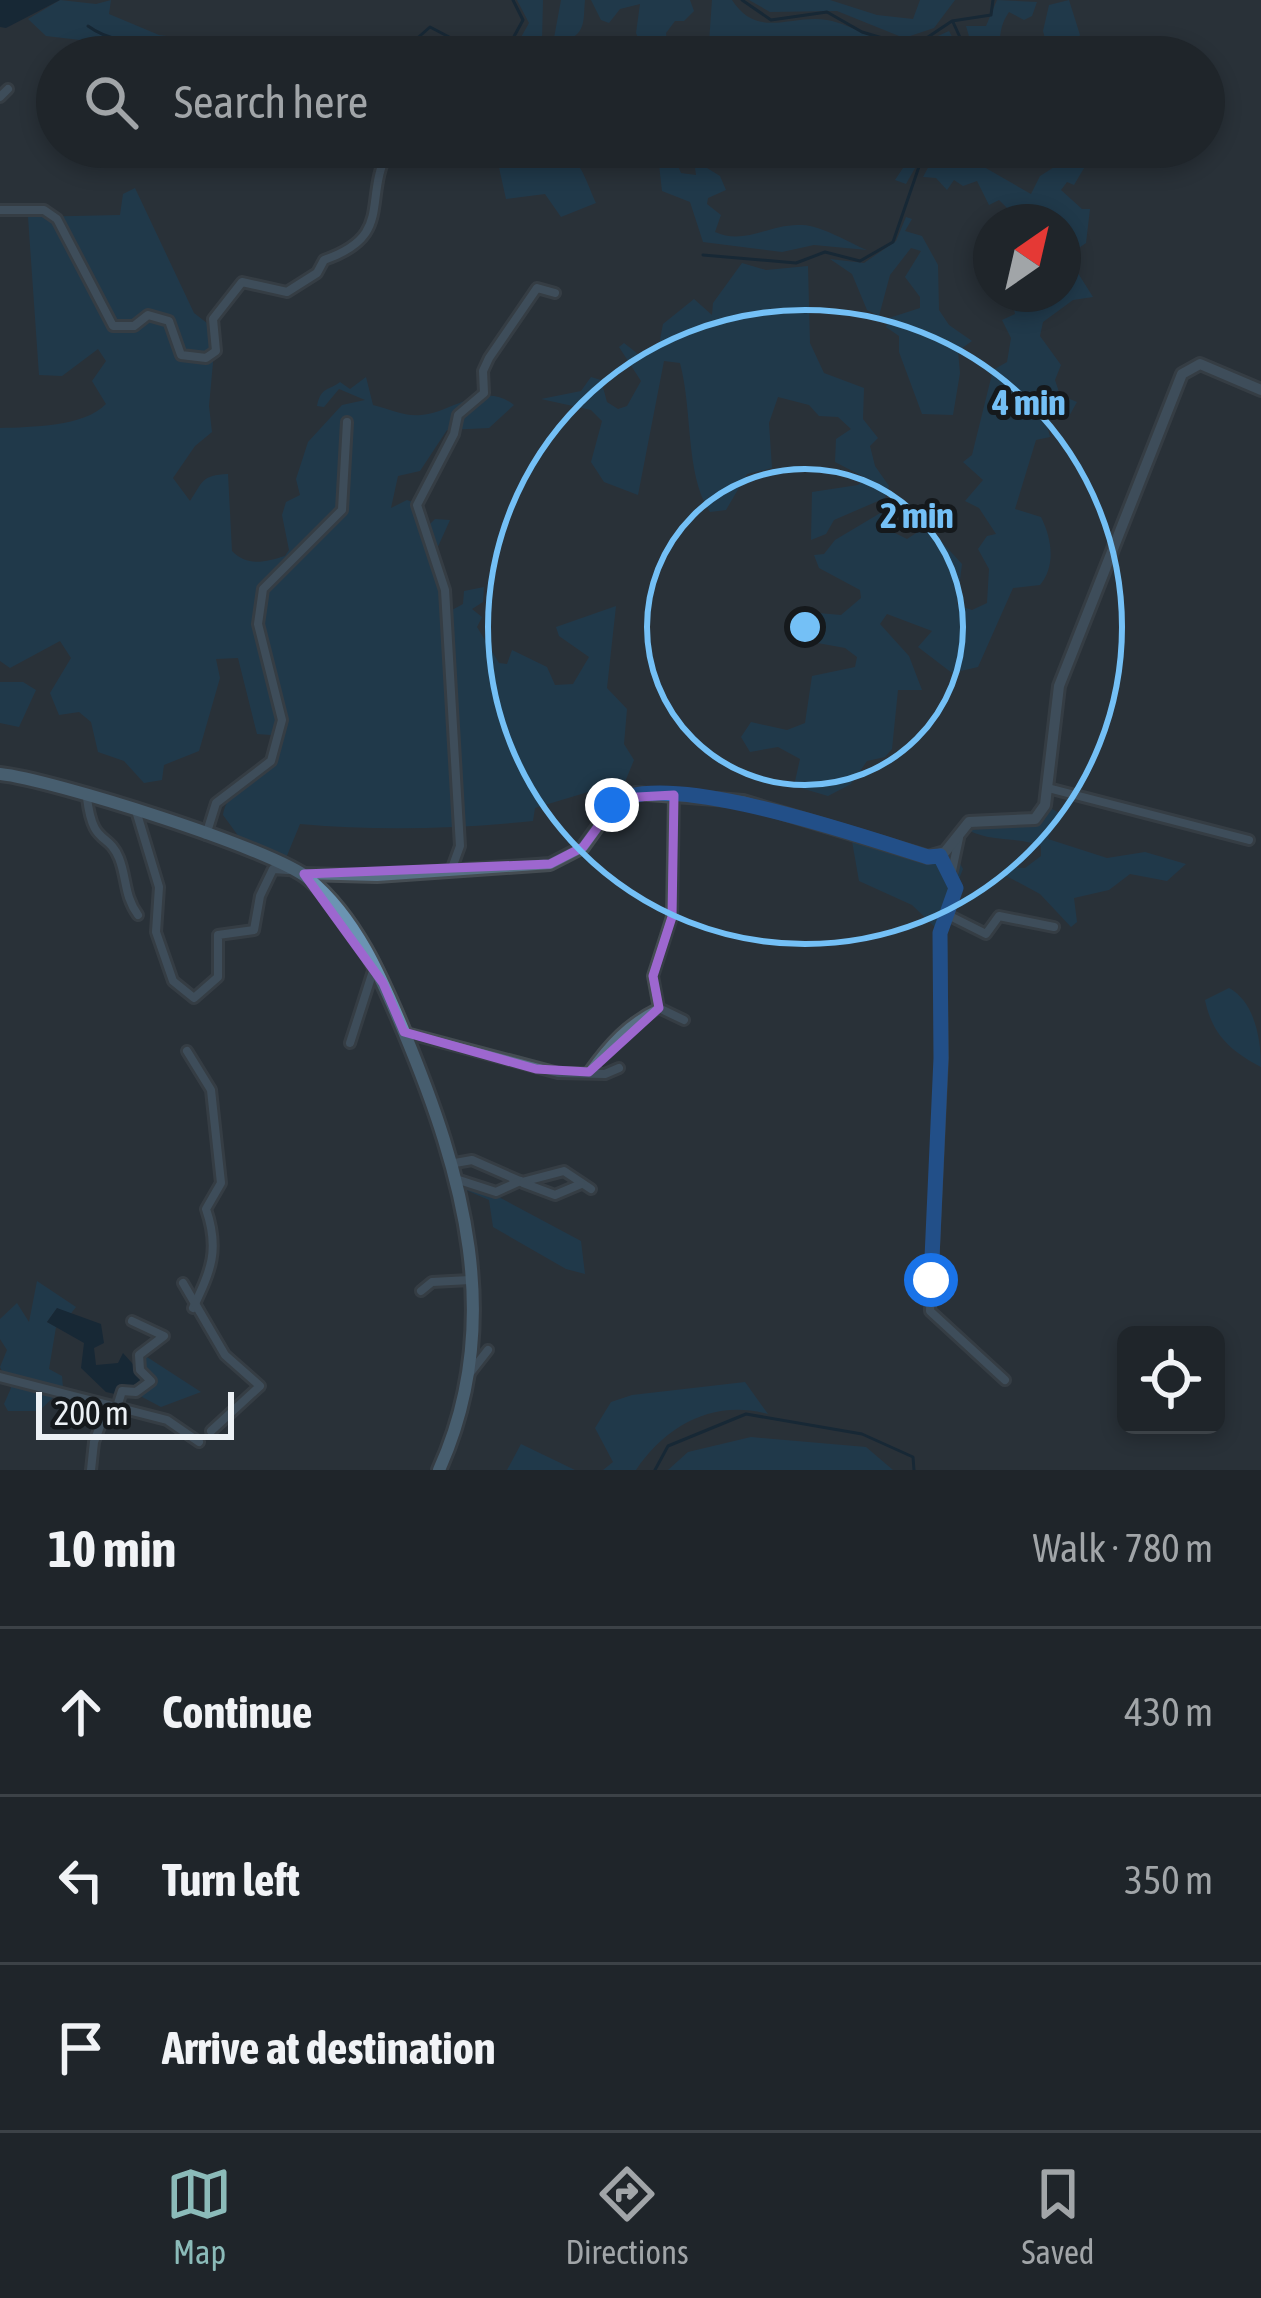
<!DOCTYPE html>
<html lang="en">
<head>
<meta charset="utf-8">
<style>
  body { margin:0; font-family:"Asap Condensed",sans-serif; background:#2c3136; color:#f1f3f6 }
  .controls { position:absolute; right:36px; bottom:36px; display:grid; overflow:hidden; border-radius:18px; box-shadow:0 6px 18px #0003 }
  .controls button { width:108px; height:108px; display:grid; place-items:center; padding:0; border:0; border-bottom:3px solid #3c4247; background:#1f252a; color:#f1f3f6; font:60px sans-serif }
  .compass { position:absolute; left:973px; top:204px; width:108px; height:108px; border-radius:50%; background:#1f252a; box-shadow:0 6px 18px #0003; rotate:34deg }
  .scale { position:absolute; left:36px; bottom:30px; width:198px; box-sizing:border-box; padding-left:12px; border:6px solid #ecf1f5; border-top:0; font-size:33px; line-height:42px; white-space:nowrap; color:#ecf1f5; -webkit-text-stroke:9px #15191c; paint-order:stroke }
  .stop { position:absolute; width:36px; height:36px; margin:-27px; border:9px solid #1a73e8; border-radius:50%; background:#fff }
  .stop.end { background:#1a73e8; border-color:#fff; box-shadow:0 3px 12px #0008 }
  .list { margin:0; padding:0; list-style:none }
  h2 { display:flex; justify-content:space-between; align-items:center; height:156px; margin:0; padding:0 48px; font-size:51px }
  h2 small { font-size:39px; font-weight:400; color:#a1a5a8 }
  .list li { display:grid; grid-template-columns:78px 1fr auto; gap:36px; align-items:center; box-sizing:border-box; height:168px; padding:0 48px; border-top:3px solid #3c4247 }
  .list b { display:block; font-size:45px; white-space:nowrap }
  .list em { font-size:39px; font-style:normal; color:#a1a5a8 }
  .icon { flex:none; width:66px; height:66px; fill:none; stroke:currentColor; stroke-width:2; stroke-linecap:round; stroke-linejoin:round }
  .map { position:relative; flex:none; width:1261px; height:1470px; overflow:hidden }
  .search { position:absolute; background:#1f252a; box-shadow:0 6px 18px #0003; left:36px; right:36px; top:36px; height:132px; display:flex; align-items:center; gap:30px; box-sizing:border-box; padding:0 42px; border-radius:66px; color:#a1a5a8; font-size:45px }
  .sheet { height:660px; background:#1f252a }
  nav { display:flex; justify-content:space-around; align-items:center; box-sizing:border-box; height:168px; border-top:3px solid #3c4247; background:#1f252a; font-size:33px; color:#a1a5a8 }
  nav a { display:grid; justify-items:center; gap:6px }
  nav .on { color:#8bbbb9 }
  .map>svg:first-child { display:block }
  .green { fill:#164360 }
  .water { fill:#001d32 }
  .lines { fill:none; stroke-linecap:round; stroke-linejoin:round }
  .stream { stroke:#001d32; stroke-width:3 }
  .minor-casing { stroke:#444c52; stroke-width:14 }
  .tertiary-casing { stroke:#444c52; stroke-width:16 }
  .secondary-casing { stroke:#444c52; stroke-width:18 }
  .minor { stroke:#577083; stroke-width:8 }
  .tertiary { stroke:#577083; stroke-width:10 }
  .secondary { stroke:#6b94b2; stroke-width:12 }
  .route { stroke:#1a73e8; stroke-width:15 }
  .marked { fill:none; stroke:#9d67cf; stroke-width:9; stroke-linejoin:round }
  .ring { fill:none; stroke:#74c0f6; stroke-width:6 }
  .centre { fill:#74c0f6; stroke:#15191c; stroke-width:6 }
  .ring-label { font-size:36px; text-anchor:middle; font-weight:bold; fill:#74c0f6; stroke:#15191c; stroke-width:10; stroke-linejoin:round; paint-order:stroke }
</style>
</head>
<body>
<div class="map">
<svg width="1261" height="1470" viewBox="0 0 1261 1470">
  <rect width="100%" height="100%" fill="#293138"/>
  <!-- green -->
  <g class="green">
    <path d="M60,0L96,4L111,0L109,14L159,35L205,41L209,57H89L80,40L46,36L28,19Z"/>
    <path d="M517,0H543L542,40L550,57H510L529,23Z"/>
    <path d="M561,0H585C583,21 587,35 561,42L554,38Z"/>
    <path d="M591,0H690L694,11L684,21H675L666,33L668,52L646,57L636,33L640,4L620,9L609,23L601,20Z"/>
    <path d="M712,0H732C758,40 791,14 827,20C854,25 879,44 907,50L949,31L963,57H953L948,49L939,57H893L876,50L868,57H708Z"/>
    <path d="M749,0H830L877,15L913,19L920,0H955L934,28L904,38L837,11L770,12Z"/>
    <path d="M997,0L1037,2L1032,16L1024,20L1009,12C999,26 999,41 1001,57H975L966,26H986Z"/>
    <path d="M1069,0L1080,35L1071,47L1073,57H1050L1043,31L1049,5Z"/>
    <path d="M532,147C577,147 579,163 596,203L561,217L545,194L506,199L498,163L504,149L533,158Z"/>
    <path d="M657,147H694L682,151L676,161L681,173L696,175L694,160L720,176L726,190L708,198L707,204L721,215L715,232C745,246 770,223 802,225C823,226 847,242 867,250L814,245L782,252L703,242L690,202L662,191Z"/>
    <path d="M917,147H961L924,152L906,184L895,180Z"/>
    <path d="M983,147H998L994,162L984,167L1031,194L1040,176L1067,159L1058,147H1084L1087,163L1074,185L1067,182L1061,190L1082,209H1090L1086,243L1073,252L1071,262L1093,297L1073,300L1043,322L1040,336L1061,365L1055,380L1060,395L1077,402L1068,418L1059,411L1045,417L1050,437L1036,440L1015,509L1041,517C1052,539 1056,566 1040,585L1013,588L978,667L952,673L918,647L932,631L887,614L880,624L909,656L922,690H898L892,749L885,757L867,761L851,784L828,796L794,786L800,759L778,747L750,752L741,737L751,722L787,730L805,723L812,676L855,667L857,657L845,648L812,642L807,612L841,615L861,598L860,590L819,568L814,555L824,554L835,540L882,512L892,517L889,530L907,539L927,526L962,564L957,605L972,610L987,603L989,569L978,549L987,536L996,534L979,508L965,501L983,480L963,462L972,455L993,370L1007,362L1011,338L1002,320L1015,314L1011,294H1063V222H1021L999,200L989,205L977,181L963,186L954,180L947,190L936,178L923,177L930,164L949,163Z"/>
    <path d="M135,188L194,313L216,330L209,406L212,432L195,446L173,478L190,501C203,482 201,475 228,474L232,551C248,567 265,562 285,556L289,550L282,515L286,502L300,495L296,479L308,442L342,405L365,400L339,389L324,407L317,406C321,386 329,391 340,382L350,389L366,377L373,405C389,409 406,417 421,415C451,413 484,380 514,405L489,428L447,430L420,471L398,476L391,508L407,500L418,504L427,527L435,519L450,520L436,551L452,610L463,604L464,591L484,587L483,602L472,609L482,617L477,627L499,663L507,664L512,650L547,667L555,685L573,684L589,657L559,636L556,627L616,606L607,688L627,709L624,744L634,760L620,794L612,799L598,789L535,808L533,821C454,829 379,831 300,824L286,858L242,841L223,815C227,790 251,779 271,768L279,743L271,735L257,734L238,658L216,659L220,678L199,751L164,765L162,780L144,783L124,761L98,752L91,722L79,712L59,715L50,693L71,658L60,641L10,668L0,661V428C31,427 84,427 106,404L92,381L106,361L98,349L62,376L39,375L28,217L120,215L123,194Z"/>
    <path d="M906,217L912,219L905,231L922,236L938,265L939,310L949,325L972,341L958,351L960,373L953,415L922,414L899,352V336L886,327L889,318L920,308V297L905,277L921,251L911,248L890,275L879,316L867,310L852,274L830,259L864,263L896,241Z"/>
    <path d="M742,263L766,270L808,266L810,343L824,373L864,388L863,419L878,438L870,446L875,466L889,486L885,498L834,520L826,534L811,540L812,492L858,485L866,478L835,462L836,439L851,429L838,417L819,416L809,405L778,397L769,423L772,468L747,474L726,510L710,512C685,475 693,412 680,363L664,361L638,495L604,482L591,462L602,421L591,410L541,399L581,391L591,377L601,380L607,402L618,409L627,406L641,381L619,347L624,343L638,354L659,345L663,324L694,299L712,315L713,303Z"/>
    <path d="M0,682H23L36,690L19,727L0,723Z"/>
    <path d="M1048,807L1058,812L1048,839L1107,858L1145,852L1186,864L1167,881L1130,874L1109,890L1074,898L1077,922L1071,927L1040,894L1001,873L1008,867L1025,868L1041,856V846C1016,836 993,843 968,830L1031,825Z"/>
    <path d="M852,841L928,861L940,860L952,849L963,869L938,930L912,905L859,881Z"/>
    <path d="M1229,988C1255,1002 1261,1040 1261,1067C1230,1051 1212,1034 1205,1000Z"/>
    <path d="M465,1179L581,1241L585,1274L566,1269L493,1227L489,1200L466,1190Z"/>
    <path d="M37,1281L76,1307L69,1316L57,1308L47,1322L56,1327L49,1369L62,1376L63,1388L39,1411H8L4,1404L11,1388L0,1367L7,1350L0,1339V1319L17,1303L29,1322Z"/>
    <path d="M147,1357L201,1392L161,1407L129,1390L147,1381L134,1371Z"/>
    <path d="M745,1382L768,1414C714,1399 666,1425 636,1470H603L613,1462L595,1428L611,1402L632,1395Z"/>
    <path d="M751,1437L866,1447L893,1470H668L688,1452Z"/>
    <path d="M521,1444L575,1470H507Z"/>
  </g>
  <!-- water -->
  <g class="water">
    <path d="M0,0H60L6,28L0,27Z"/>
    <path d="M57,1308L101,1324L104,1343L94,1348L96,1365L118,1363L123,1353L148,1381L140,1388L122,1384L115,1394L106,1392L81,1368L84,1343L47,1322Z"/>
  </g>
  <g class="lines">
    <!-- stream -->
    <g class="stream">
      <path d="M742,0L771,20L827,12L862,32L913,47L952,21L991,15L993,0"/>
      <path d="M953,22L969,57"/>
      <path d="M88,26C127,55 181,32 222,57"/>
      <path d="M396,57L430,27L472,49L505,53L523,20L513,0"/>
      <path d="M703,255L796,263L825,252L860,261L893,242L923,155L944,159L972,147"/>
      <path d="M655,1470L668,1446L746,1414L862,1434L913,1457L914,1470"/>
    </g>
    <!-- minor casing -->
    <g class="minor-casing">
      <g id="minor">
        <path d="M0,97L8,89"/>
        <path d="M439,147L450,158L473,147"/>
        <path d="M0,210H44L57,219L113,326H134L148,315L169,321L181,355L206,358L216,351L213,319L242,282L287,292L317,273L324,260C396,235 361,199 390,147"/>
        <path d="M1048,788L1249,840"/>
        <path d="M674,795L672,917L653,976L659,1008L684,1020"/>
        <path d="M87,798C93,847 108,831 119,858C127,878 124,896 138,915"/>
        <path d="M137,814L159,887L156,932L173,981L194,998L218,977V935L254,930L260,896L273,869L288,870"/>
        <path d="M206,835L216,803L271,761L282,720L258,624L263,589L342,510L347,422"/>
        <path d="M940,855L956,888L940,933L942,1058L930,1311L1005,1380"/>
        <path d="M452,868L460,846L445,590L417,505L454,434L458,415L484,393L483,371L489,358L537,288L555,293"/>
        <path d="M952,871L959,838"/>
        <path d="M946,914L986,934L999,916L1054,927"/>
        <path d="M406,1033L558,1073L605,1074L619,1068"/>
        <path d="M350,1043L374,968"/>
        <path d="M187,1051L211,1090L221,1183L206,1209C220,1250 211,1270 193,1308"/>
        <path d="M589,1072C609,1044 628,1023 659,1008"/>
        <path d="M455,1163L472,1160L522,1182L564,1171L591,1189"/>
        <path d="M459,1180L496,1192L520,1181"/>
        <path d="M523,1183L555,1195L581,1184"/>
        <path d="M183,1283L225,1355L260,1386L211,1431"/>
        <path d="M421,1291L432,1282L470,1280"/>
        <path d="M470,1373L488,1350"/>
        <path d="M0,1377L167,1420L199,1442"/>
        <path d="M116,1410L122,1391L136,1392L151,1381L140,1370L139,1355L164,1336L132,1321"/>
        <path d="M91,1470L94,1442L107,1408"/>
      </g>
    </g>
    <!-- tertiary casing -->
    <g class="tertiary-casing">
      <path id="tertiary" d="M304,874L377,876L550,864L583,847L616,801L635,793L743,801L928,857L945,852L969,822L1035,819L1045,805L1059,686L1182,374L1200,364L1261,390"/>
    </g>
    <!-- secondary casing -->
    <g class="secondary-casing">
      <path id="secondary" d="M0,774C50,779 274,849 309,879C356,918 381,977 404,1032C463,1173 506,1322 439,1470"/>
    </g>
    <!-- minor -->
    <use href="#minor" class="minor"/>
    <!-- tertiary -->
    <use href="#tertiary" class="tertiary"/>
    <!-- secondary -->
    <use href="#secondary" class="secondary"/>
  </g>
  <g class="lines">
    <!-- route -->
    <path class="route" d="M612,805C656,764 870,839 928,857L940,856L956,888L940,933L941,1058L931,1280"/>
  </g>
  <!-- marked area -->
  <path d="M0 0H1261V1470H0ZM674,795L672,917L653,976L659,1008L589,1072L536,1069L404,1032L383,983L304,874L550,864L583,847L619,798Z" fill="#293138" fill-opacity=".55" fill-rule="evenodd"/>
  <path class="marked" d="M674,795L672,917L653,976L659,1008L589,1072L536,1069L404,1032L383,983L304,874L550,864L583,847L619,798Z"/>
  <!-- distance rings -->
  <g class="ring">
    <circle cx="805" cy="627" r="158"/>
    <circle cx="805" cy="627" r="317"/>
  </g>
  <circle cx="805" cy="627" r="18" class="centre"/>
  <g class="ring-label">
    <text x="1029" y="415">4 min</text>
    <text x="917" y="528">2 min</text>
  </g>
</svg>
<div class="controls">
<button><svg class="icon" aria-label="locate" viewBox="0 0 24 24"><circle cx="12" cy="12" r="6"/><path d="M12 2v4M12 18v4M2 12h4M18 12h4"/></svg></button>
</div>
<svg class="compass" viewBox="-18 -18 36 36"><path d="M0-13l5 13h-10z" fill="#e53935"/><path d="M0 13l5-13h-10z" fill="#a1a5a8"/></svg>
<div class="scale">200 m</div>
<div class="stop" style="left:931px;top:1280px"></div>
<div class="stop end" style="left:612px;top:805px"></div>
<div class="search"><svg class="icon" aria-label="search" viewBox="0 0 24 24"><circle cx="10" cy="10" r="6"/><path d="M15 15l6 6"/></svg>Search here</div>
</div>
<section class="sheet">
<h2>10 min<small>Walk · 780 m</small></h2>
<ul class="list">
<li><svg class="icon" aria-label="ahead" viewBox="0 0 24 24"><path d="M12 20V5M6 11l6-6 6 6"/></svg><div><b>Continue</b></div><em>430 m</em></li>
<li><svg class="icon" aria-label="left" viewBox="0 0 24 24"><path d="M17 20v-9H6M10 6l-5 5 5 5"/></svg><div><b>Turn left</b></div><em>350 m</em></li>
<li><svg class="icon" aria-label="arrive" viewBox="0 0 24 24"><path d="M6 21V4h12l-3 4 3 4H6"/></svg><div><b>Arrive at destination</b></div></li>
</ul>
</section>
<nav>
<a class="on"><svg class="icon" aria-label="map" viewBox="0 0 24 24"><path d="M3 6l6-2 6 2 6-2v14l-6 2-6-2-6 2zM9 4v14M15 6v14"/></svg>Map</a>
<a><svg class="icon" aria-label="directions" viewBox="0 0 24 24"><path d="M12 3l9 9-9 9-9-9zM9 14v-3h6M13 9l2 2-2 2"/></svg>Directions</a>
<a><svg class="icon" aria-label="saved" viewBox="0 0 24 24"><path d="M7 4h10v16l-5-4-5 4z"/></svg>Saved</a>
</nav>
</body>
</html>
